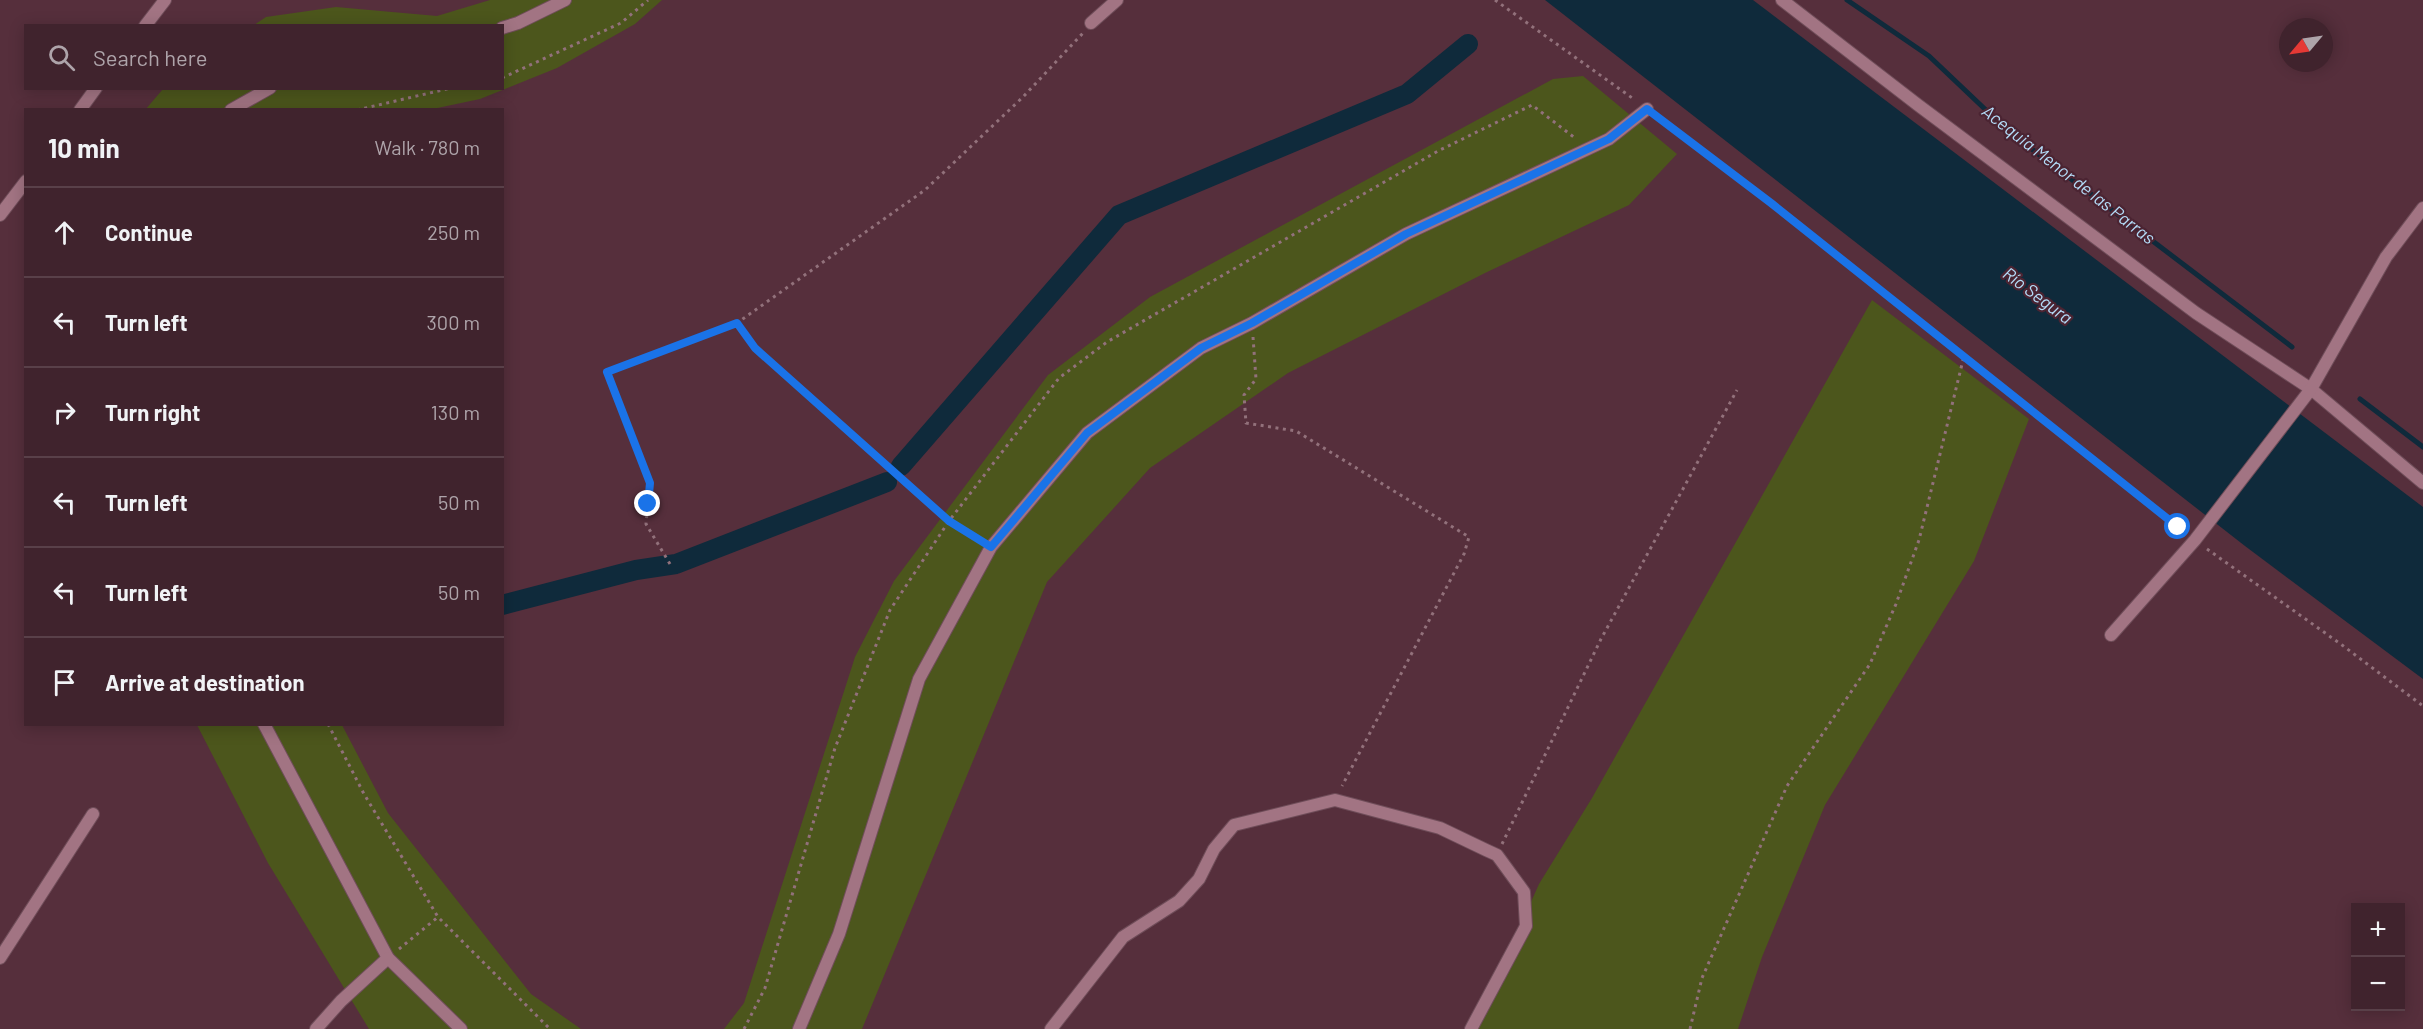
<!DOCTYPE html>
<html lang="en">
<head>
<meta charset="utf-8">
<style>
  body { margin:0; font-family:Barlow,sans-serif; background:#472b35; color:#f1f3f6 }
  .controls { position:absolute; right:18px; bottom:18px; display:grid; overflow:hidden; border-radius:0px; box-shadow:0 3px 15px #0003 }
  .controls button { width:54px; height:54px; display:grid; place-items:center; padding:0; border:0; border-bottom:2px solid #594049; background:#40232d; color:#f1f3f6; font:30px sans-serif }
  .compass { position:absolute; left:2279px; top:18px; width:54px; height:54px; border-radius:50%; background:#40232d; box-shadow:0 3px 15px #0003; rotate:241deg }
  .stop { position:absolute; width:18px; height:18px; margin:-14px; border:4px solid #1a73e8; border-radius:50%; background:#fff }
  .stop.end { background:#1a73e8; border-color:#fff; box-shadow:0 2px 6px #0008 }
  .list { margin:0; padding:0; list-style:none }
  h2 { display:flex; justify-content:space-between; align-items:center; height:78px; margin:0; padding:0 24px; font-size:26px }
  h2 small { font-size:20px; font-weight:400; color:#aea4aa }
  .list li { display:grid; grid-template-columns:39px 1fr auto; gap:18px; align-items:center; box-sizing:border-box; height:90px; padding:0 24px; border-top:2px solid #594049 }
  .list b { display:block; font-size:22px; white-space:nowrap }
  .list em { font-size:20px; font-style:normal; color:#aea4aa }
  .icon { flex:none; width:33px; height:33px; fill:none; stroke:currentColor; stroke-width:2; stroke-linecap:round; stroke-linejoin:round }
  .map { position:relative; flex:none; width:2423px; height:1029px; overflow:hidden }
  .search { position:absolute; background:#40232d; box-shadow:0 3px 15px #0003; left:24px; top:24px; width:480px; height:66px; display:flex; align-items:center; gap:15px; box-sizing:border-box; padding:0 21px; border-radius:0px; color:#aea4aa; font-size:22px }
  .panel { position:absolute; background:#40232d; box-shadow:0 3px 15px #0003; left:24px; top:108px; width:480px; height:618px; border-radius:0px }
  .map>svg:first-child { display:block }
  .green { fill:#4c561c }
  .water { fill:#0f2a3b }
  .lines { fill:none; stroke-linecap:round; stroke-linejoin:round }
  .stream { stroke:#0f2a3b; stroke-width:5 }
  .canal { stroke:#0f2a3b; stroke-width:20 }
  .minor-casing { stroke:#6f4d59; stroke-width:14 }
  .path { stroke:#92717b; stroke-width:3; stroke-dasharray:3 4.5; stroke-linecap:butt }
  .minor { stroke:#a27483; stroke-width:12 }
  .route { stroke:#1a73e8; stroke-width:8 }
  .labels { text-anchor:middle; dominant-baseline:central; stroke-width:4.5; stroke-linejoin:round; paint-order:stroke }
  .water-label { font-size:18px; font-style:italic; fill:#b4dcf8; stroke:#4b2432 }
</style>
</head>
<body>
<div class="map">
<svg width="2423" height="1029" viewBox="0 0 2423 1029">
  <rect width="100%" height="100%" fill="#562f3c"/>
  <!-- green -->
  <g class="green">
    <path d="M490,0H662L635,24L557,68L480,99L428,110H145L163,89L502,88V26L254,25L266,17L336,7L437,16Z"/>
    <path d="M1583,76L1677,154L1629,205L1485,273L1288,373L1150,468L1047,582L862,1029H724L744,1003L855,657L894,581L1048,375L1150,297L1553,79Z"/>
    <path d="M1872,300L2029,419L1974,561L1825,805L1762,957L1738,1029H1474L1539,884L1592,798Z"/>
    <path d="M197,725H342L388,813L531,994L581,1029H369L268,863Z"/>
  </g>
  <!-- water -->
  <path class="water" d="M1545,0H1753L2423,507V679L2245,546Z"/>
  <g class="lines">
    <!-- stream -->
    <g class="stream">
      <path d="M1847,0L1929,56L2008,131L2292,347"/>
      <path d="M2360,399L2423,447"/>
    </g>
    <!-- canal -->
    <g class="canal">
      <path d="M901,466L1119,215L1407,94L1468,44"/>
      <path d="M502,605L636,570L676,564L887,482"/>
    </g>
    <!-- minor casing -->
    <g class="minor-casing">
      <g id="minor">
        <path d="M1782,0L1918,105L2196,313L2311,389L2423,483"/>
        <path d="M1091,23L1117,0"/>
        <path d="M145,26L165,0"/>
        <path d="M502,28L518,23L565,0"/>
        <path d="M80,110L96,88"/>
        <path d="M231,110L270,88"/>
        <path d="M0,215L26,181"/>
        <path d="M2111,635L2195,540L2311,389L2386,257L2423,208"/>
        <path d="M264,724L388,958L461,1029"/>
        <path d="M0,958L93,814"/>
        <path d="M316,1029L341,1001L388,958"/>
        <path d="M799,1029L839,934L919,679L991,547L1087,433L1201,348L1252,323L1406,234L1609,139L1647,109"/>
        <path d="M1051,1029L1123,937L1179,901L1199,879L1214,849L1234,825L1335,800L1440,828L1486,850L1497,855L1524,892L1526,926L1471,1029"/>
      </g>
    </g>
    <!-- path -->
    <g class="path">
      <path d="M1495,0L1635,100"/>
      <path d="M502,78L621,23L648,0"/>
      <path d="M357,110L451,88"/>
      <path d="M1657,117L1753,189L2185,532"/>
      <path d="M737,323L755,348L949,521L978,540"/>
      <path d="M1253,337L1256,379L1244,395L1246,423L1296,431L1469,537L1464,554L1342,786"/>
      <path d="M2207,549L2342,645L2423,706"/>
      <path d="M670,564L646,524L650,483L607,372L737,323L925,190L1023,97L1083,33"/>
      <path d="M328,724L364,794L438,917L550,1029"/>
      <path d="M1502,844L1601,639L1737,390"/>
      <path d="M399,949L438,917"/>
      <path d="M744,1029L765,988L835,748L890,610L949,521L1059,378L1107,342L1438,151L1532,105L1575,138"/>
      <path d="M1690,1029L1702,978L1787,786L1870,664L1896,604L1919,540L1964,356"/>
    </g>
    <!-- minor -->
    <use href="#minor" class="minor"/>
  </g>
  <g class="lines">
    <!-- route -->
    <path class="route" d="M648,504L650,483L607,372L737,323L755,348L949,521L991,547L1087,433L1201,348L1252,323L1406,234L1609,139L1647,109L1771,203L2178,527"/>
  </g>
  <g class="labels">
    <!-- water labels -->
    <g class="water-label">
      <text transform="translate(2069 174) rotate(38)">Acequia Menor de las Parras</text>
      <text transform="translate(2038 295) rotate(37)">Río Segura</text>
    </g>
  </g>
</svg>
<div class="controls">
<button>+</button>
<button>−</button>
</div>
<svg class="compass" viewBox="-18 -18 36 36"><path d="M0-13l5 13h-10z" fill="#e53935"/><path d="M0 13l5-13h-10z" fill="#aea4aa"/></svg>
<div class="stop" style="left:2178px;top:527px"></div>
<div class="stop end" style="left:648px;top:504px"></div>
<div class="search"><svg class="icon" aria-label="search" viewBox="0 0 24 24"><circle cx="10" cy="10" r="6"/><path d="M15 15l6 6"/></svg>Search here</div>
<section class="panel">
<h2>10 min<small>Walk · 780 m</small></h2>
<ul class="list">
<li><svg class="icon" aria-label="ahead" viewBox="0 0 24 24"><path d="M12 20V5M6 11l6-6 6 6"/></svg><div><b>Continue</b></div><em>250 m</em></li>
<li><svg class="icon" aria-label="left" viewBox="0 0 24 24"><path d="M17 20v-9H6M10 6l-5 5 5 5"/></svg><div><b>Turn left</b></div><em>300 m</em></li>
<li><svg class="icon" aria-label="right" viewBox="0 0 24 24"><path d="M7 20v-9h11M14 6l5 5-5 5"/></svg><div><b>Turn right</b></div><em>130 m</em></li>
<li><svg class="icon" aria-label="left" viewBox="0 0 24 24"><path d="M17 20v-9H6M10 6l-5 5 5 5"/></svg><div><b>Turn left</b></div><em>50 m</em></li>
<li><svg class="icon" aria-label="left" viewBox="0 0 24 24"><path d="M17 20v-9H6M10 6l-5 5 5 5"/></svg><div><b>Turn left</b></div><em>50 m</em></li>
<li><svg class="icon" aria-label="arrive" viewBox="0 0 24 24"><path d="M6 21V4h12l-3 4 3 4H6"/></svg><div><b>Arrive at destination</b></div></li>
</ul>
</section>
</div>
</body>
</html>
